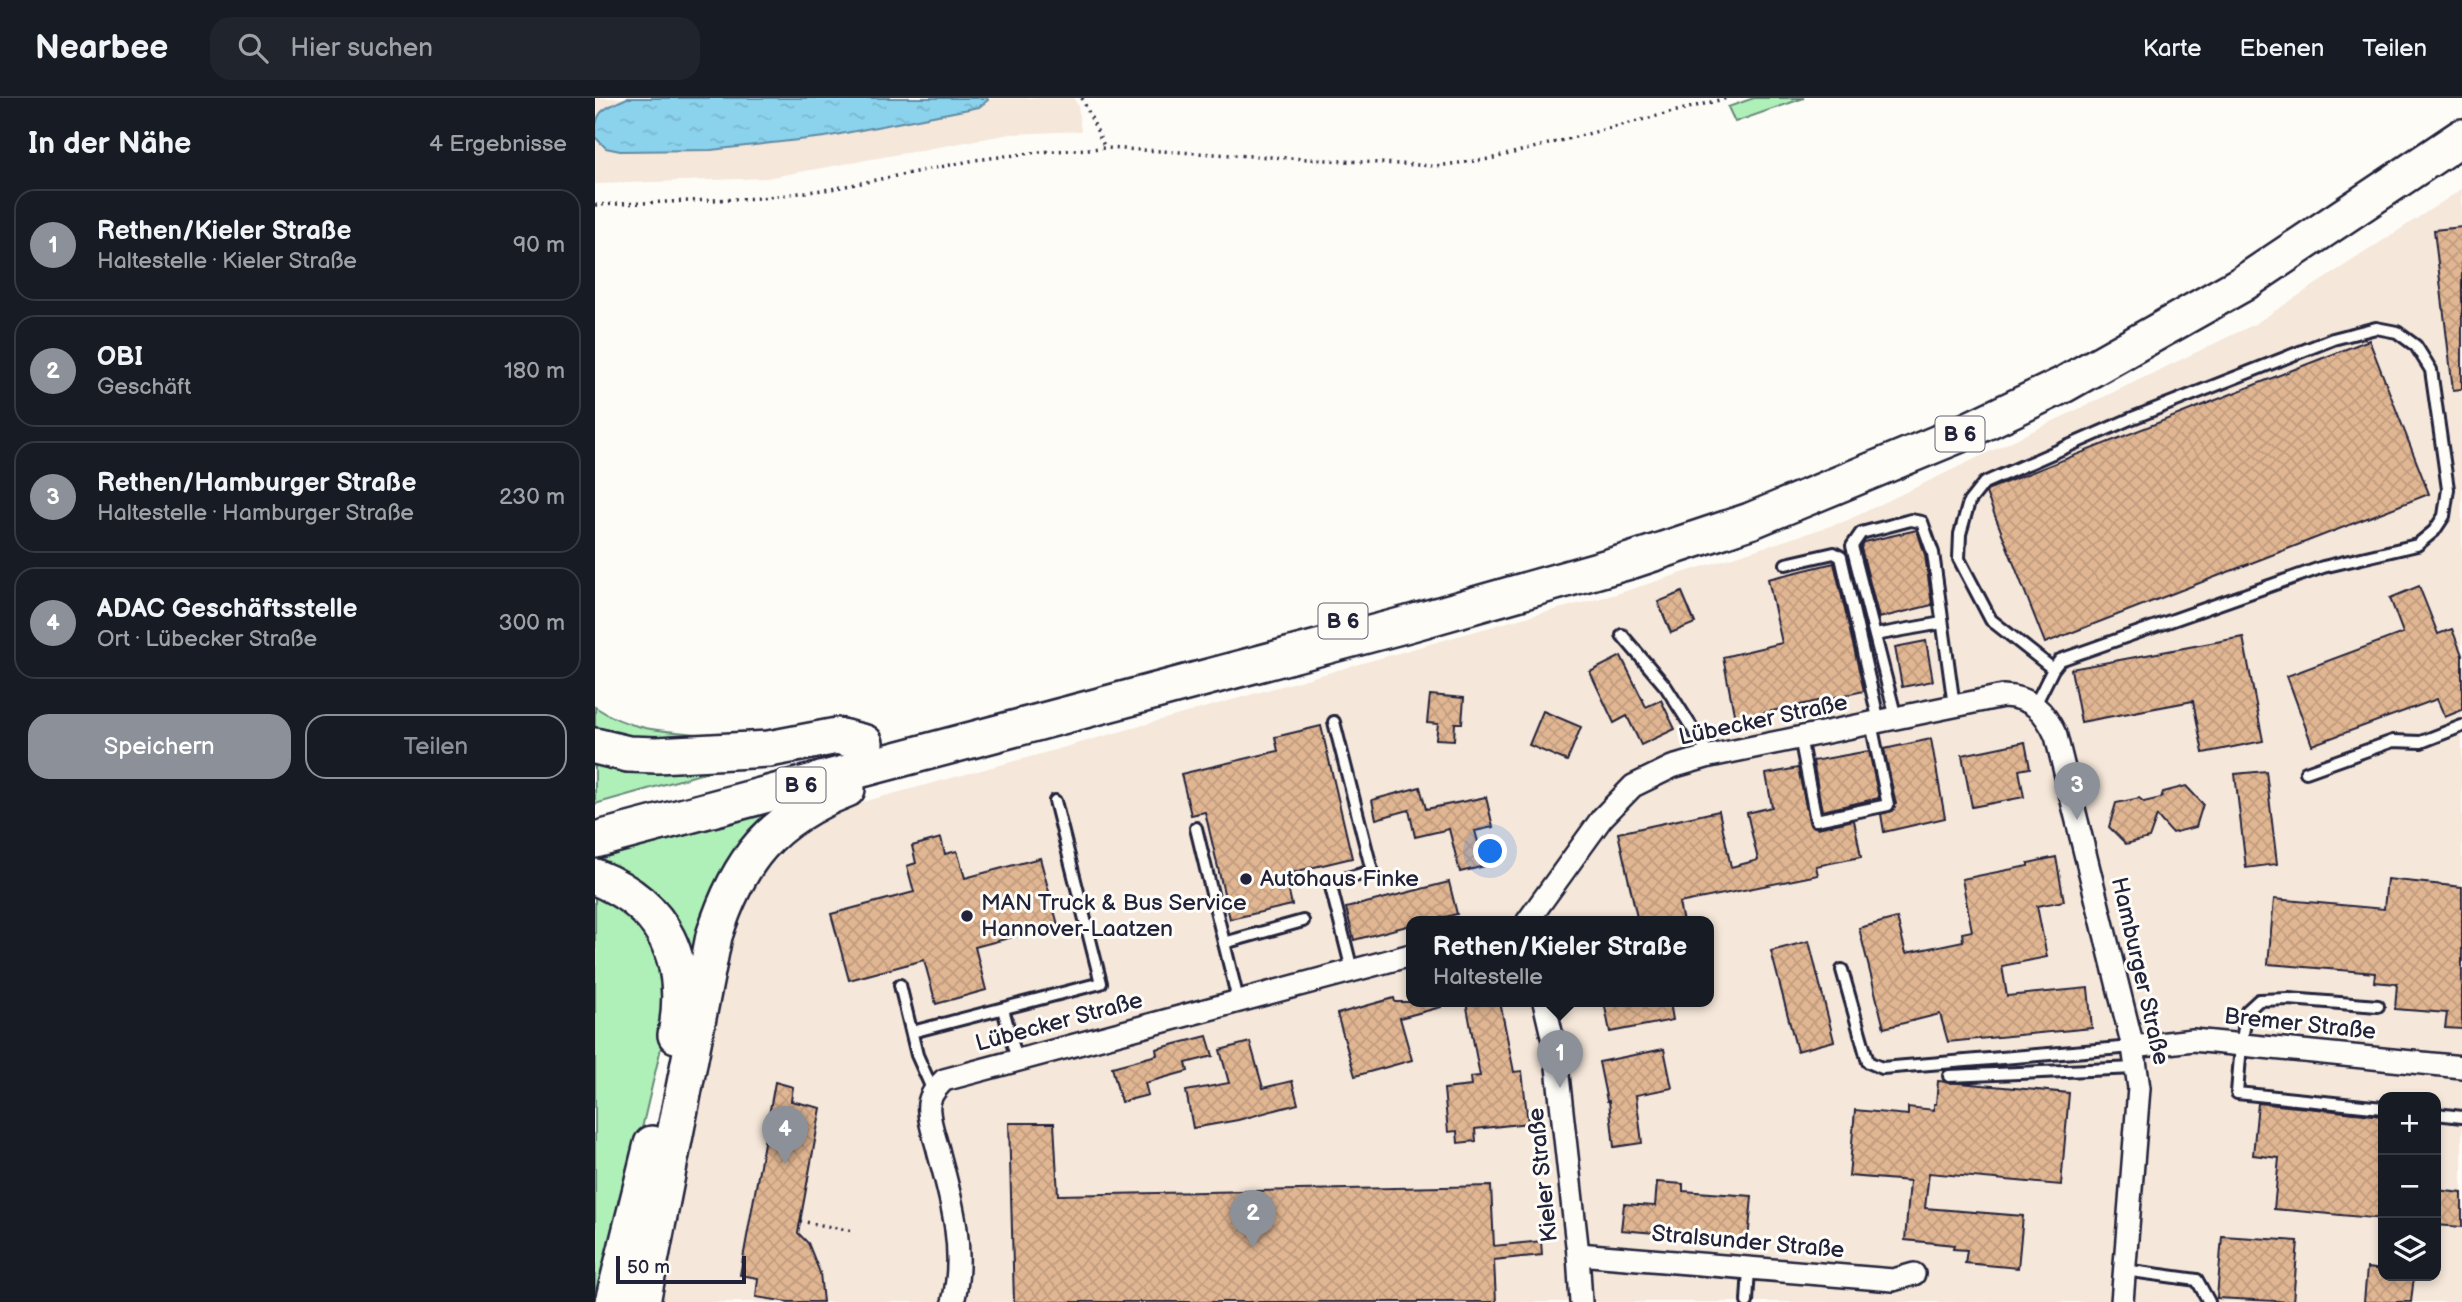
<!DOCTYPE html>
<html lang="de">
<head>
<meta charset="utf-8">
<style>
  body { margin:0; font-family:"Balsamiq Sans",sans-serif; background:#20242c; color:#f1f3f6 }
  .controls { position:absolute; right:21px; bottom:21px; display:grid; overflow:hidden; border-radius:14px; box-shadow:0 4px 10px #0003 }
  .controls button { width:63px; height:63px; display:grid; place-items:center; padding:0; border:0; border-bottom:2px solid #363941; background:#171b24; color:#f1f3f6; font:35px sans-serif }
  .scale { position:absolute; left:21px; bottom:18px; width:130px; box-sizing:border-box; padding-left:7px; border:4px solid #22223b; border-top:0; font-size:19px; line-height:24px; white-space:nowrap; color:#22223b; -webkit-text-stroke:5px #fdfcf7; paint-order:stroke }
  .you { position:absolute; left:896px; top:754px; width:24px; height:24px; margin:-18px; border:5px solid #fff; border-radius:50%; background:#1a73e8; box-shadow:0 0 0 10px #1a73e833 }
  .badge { display:grid; place-items:center; width:46px; height:46px; border-radius:50%; background:#8c9099; color:#fff; font-size:23px; font-weight:700 }
  .pin { position:absolute; translate:-50% -58px; filter:drop-shadow(0 2px 4px #0008) }
  .pin::after { content:''; position:absolute; top:37px; width:24px; height:21px; background:inherit; clip-path:polygon(0 0,100% 0,50% 100%) }
  .popup { position:absolute; left:811px; top:818px; width:308px; height:91px; box-sizing:border-box; display:grid; place-content:center; border-radius:14px; background:#171b24; filter:drop-shadow(0 2px 5px #0005); font-size:23px; white-space:nowrap; color:#9ea1a6 }
  .popup b { font-size:26px; color:#f1f3f6 }
  .popup::after { content:''; position:absolute; left:50%; top:100%; margin-left:-14px; border:14px solid transparent; border-top-color:#171b24 }
  .list { margin:0; padding:0; list-style:none }
  h2 { display:flex; justify-content:space-between; align-items:center; height:91px; margin:0; padding:0 28px; font-size:30px }
  h2 small { font-size:23px; font-weight:400; color:#9ea1a6 }
  .list li { display:grid; grid-template-columns:46px 1fr auto; gap:21px; align-items:center; box-sizing:border-box; height:112px; margin:0 14px 14px; padding:0 14px; border:2px solid #363941; border-radius:21px }
  .list b { display:block; font-size:26px; white-space:nowrap }
  .list p { margin:0; font-size:23px; white-space:nowrap; color:#9ea1a6 }
  .list em { font-size:23px; font-style:normal; color:#9ea1a6 }
  .actions { display:flex; gap:14px; padding:21px 28px }
  .actions a { flex:1; padding:16px 0; border:2px solid #8c9099; border-radius:21px; text-align:center; font-size:24px; color:#8c9099 }
  .actions .main { background:#8c9099; color:#fff }
  .icon { flex:none; width:38px; height:38px; fill:none; stroke:currentColor; stroke-width:2; stroke-linecap:round; stroke-linejoin:round }
  .map { position:relative; flex:none; width:1867px; height:1204px; overflow:hidden }
  header { display:flex; align-items:center; gap:42px; box-sizing:border-box; height:98px; padding:0 35px; background:#171b24; border-bottom:2px solid #363941 }
  header strong { font-size:33px }
  nav { display:flex; gap:38px; margin-inline-start:auto; font-size:24px }
  .search { width:490px; height:63px; background:#20242c; display:flex; align-items:center; gap:18px; box-sizing:border-box; padding:0 24px; border-radius:21px; color:#9ea1a6; font-size:26px }
  main { display:flex }
  aside { flex:1; background:#171b24 }
  .map>svg:first-child { display:block }
  .built { fill:#f5e7d9; fill-rule:evenodd }
  .green { fill:#aff0b8; stroke:#68897a; stroke-width:2 }
  .water { fill:url(#water-ripples); stroke:#618ca6; stroke-width:2 }
  .building { fill:url(#building-cross-hatch); stroke:#22223b; stroke-width:2 }
  .lines { fill:none; stroke-linecap:round; stroke-linejoin:round }
  .service-casing { stroke:#22223b; stroke-width:16 }
  .minor-casing { stroke:#22223b; stroke-width:26 }
  .trunk-casing { stroke:#22223b; stroke-width:40 }
  .path { stroke:#22223b; stroke-width:3.5; stroke-dasharray:2 5; stroke-linecap:butt }
  .service { stroke:#fdfcf7; stroke-width:10 }
  .minor { stroke:#fdfcf7; stroke-width:21 }
  .trunk { stroke:#fdfcf7; stroke-width:35 }
  .poi-dot { fill:#22223b; stroke:#fdfcf7; stroke-width:2.5 }
  .labels { text-anchor:middle; dominant-baseline:central; stroke-width:6; stroke-linejoin:round; paint-order:stroke }
  .shield { fill:#fdfcf7; stroke:#646373; stroke-width:2 }
  .shield-label { font-size:21px; font-weight:bold; fill:#22223b }
  .street-label { font-size:23px; fill:#22223b; stroke:#fdfcf7 }
  .poi-label { font-size:23px; fill:#22223b; stroke:#fdfcf7; text-anchor:start }
</style>
</head>
<body>
<header>
<strong>Nearbee</strong>
<div class="search"><svg class="icon" aria-label="search" viewBox="0 0 24 24"><circle cx="10" cy="10" r="6"/><path d="M15 15l6 6"/></svg>Hier suchen</div>
<nav><a>Karte</a><a>Ebenen</a><a>Teilen</a></nav>
</header>
<main>
<aside>
<h2>In der Nähe<small>4 Ergebnisse</small></h2>
<ul class="list">
<li><span class="badge">1</span><div><b>Rethen/Kieler Straße</b><p>Haltestelle · Kieler Straße</p></div><em>90 m</em></li>
<li><span class="badge">2</span><div><b>OBI</b><p>Geschäft</p></div><em>180 m</em></li>
<li><span class="badge">3</span><div><b>Rethen/Hamburger Straße</b><p>Haltestelle · Hamburger Straße</p></div><em>230 m</em></li>
<li><span class="badge">4</span><div><b>ADAC Geschäftsstelle</b><p>Ort · Lübecker Straße</p></div><em>300 m</em></li>
</ul>
<div class="actions"><a class="main">Speichern</a><a>Teilen</a></div>
</aside>
<div class="map">
<svg width="1867" height="1204" viewBox="0 0 1867 1204">
  <defs>
    <pattern id="water-ripples" width="26" height="14" patternUnits="userSpaceOnUse" patternTransform="scale(1.75)"><rect width="26" height="14" fill="#8bd3ed"/><path d="M2 4q2-2 4 0t4 0M15 11q2-2 4 0t4 0" fill="none" stroke="#78b5cc"/></pattern>
    <pattern id="building-cross-hatch" width="8" height="8" patternUnits="userSpaceOnUse" patternTransform="scale(1.75)"><rect width="8" height="8" fill="#e1b692"/><path d="M0 0l8 8M0 8l8-8" fill="none" stroke="#c19c7f"/></pattern>
  </defs>
  <rect width="100%" height="100%" fill="#fdfcf7"/>
  <filter id="ink" filterUnits="userSpaceOnUse"><feTurbulence type="fractalNoise" baseFrequency=".0143" numOctaves="2"/><feDisplacementMap in="SourceGraphic" scale="14" xChannelSelector="R" yChannelSelector="G"/><feConvolveMatrix kernelMatrix="1 2 1 2 8 2 1 2 1" color-interpolation-filters="sRGB"/></filter>
  <g filter="url(#ink)">
    <!-- built -->
    <g class="built">
      <path d="M0,0H479L483,8L486,33L415,36L171,80L0,86Z"/>
      <path d="M1867,91V1204H51L148,798L223,716L435,659L920,522L1018,497L1251,423L1660,226ZM816,824H1114V904H816ZM1788,999H1841V1178H1788Z"/>
    </g>
    <!-- green -->
    <g class="green">
      <path d="M1159,0H1209L1140,24L1133,9Z"/>
      <path d="M0,609C38,634 70,633 114,637L44,645L0,639Z"/>
      <path d="M0,658L134,668L0,706Z"/>
      <path d="M201,707L90,869L0,762Z"/>
      <path d="M0,787L52,821L77,903L6,1204H0Z"/>
    </g>
    <!-- water -->
    <path class="water" d="M32,0H392L393,2L384,9L230,39L116,52L25,53L11,50L0,39C0,11 9,11 32,0Z"/>
    <!-- building -->
    <g class="building">
      <path d="M1867,129V291L1858,292L1839,132Z"/>
      <path d="M1774,242L1834,396L1450,545L1391,395L1394,391Z"/>
      <path d="M1322,432L1330,457L1337,507L1284,520L1266,450L1269,444Z"/>
      <path d="M1239,465L1269,593L1140,621L1128,559L1187,545L1173,481Z"/>
      <path d="M1824,488L1843,536L1857,531L1867,557V612L1850,619L1842,601L1717,647L1692,578L1808,535L1795,500Z"/>
      <path d="M1087,494L1100,525L1076,535L1063,504Z"/>
      <path d="M1648,539L1668,643L1608,655L1598,603L1486,624L1476,571Z"/>
      <path d="M1331,543L1338,583L1307,589L1300,549Z"/>
      <path d="M1026,558L1051,609L1066,602L1080,631L1046,647L1032,618L1019,625L995,574Z"/>
      <path d="M835,597L869,600L867,625H860L859,642L841,641L843,626L832,625Z"/>
      <path d="M948,613L986,629L972,663L934,647Z"/>
      <path d="M726,628L757,760L690,776L697,807L635,821L610,714L596,717L586,676L683,653L680,639Z"/>
      <path d="M1336,641L1350,720L1289,734L1286,716L1298,713L1301,706L1289,651Z"/>
      <path d="M1430,644L1435,670L1424,672L1429,699L1377,709L1367,657Z"/>
      <path d="M1274,653L1284,700L1227,713L1218,663Z"/>
      <path d="M1203,670L1215,727L1223,730L1259,722L1266,759L1221,768L1223,777L1084,805L1088,824H1043L1023,735L1124,713L1136,769L1163,762L1152,715L1177,709L1171,676Z"/>
      <path d="M1671,673L1682,766L1651,770L1640,676Z"/>
      <path d="M1591,688L1608,706L1601,729L1577,735L1562,718L1554,740L1531,746L1514,729L1521,705L1544,700L1549,704L1566,700L1568,694Z"/>
      <path d="M825,689L831,711L891,699L898,729L880,733L890,768L865,774L854,731L820,739L814,712L781,721L777,702Z"/>
      <path d="M346,740L350,756L362,753L370,780L445,760L463,827L380,849L391,892L341,906L329,862L254,882L236,816L319,794L312,768L321,765L317,748Z"/>
      <path d="M1461,759L1469,803L1442,808L1452,859L1407,868L1412,898L1493,890L1497,930L1353,944L1345,916L1289,930L1264,830L1302,820L1311,855L1368,843L1367,835L1377,833L1367,781L1433,768V765Z"/>
      <path d="M1792,781L1867,789V931L1850,930L1852,915L1800,911L1802,886L1779,884L1780,875L1673,866L1679,801L1789,811Z"/>
      <path d="M854,784L862,816L830,824H816V827L759,842L751,810Z"/>
      <path d="M1214,843L1239,943L1202,953L1176,853Z"/>
      <path d="M799,900L800,904H845L846,909L805,920L817,962L760,978L742,916Z"/>
      <path d="M871,904H905L919,974L927,973L933,1025L880,1031L881,1043L863,1045L862,1033L853,1034L849,991L876,988L875,979L885,978Z"/>
      <path d="M1009,904H1075L1078,922L1015,934Z"/>
      <path d="M612,938L618,958L591,965L593,973L550,985L553,997L526,1004L517,969L562,957L561,951Z"/>
      <path d="M655,944L668,990L697,983L703,1006L643,1022L598,1030L591,993L634,985L625,952Z"/>
      <path d="M1069,951L1077,990L1041,997L1047,1045L1019,1049L1014,1003H1012L1004,964Z"/>
      <path d="M1343,983L1474,995L1466,1087L1334,1075L1330,1110L1428,1118L1423,1170L1370,1165L1372,1152L1358,1151L1359,1147L1310,1142L1315,1083L1254,1078L1260,1012L1313,1017V1009L1339,1012V1006H1341Z"/>
      <path d="M180,984L198,989L196,1003L226,1010L203,1135L213,1145L225,1175L228,1204H193L161,1199L163,1180L145,1177Z"/>
      <path d="M1663,1005L1788,1018V1121L1679,1111L1684,1060L1658,1057Z"/>
      <path d="M414,1025H459L463,1097L896,1088L899,1148L946,1143L947,1157L899,1162L901,1204H419Z"/>
      <path d="M1062,1084L1088,1086V1093L1157,1098L1153,1143L1026,1132L1029,1106L1060,1108Z"/>
      <path d="M1841,1092L1867,1095V1129L1841,1127Z"/>
      <path d="M1627,1138L1703,1143L1698,1204L1622,1200Z"/>
      <path d="M1772,1170L1788,1172V1178H1819L1816,1204H1769Z"/>
    </g>
    <g class="lines">
      <!-- service casing -->
      <g class="service-casing">
        <g id="service">
          <path d="M1191,466L1239,455L1246,459L1284,624"/>
          <path d="M1027,537L1071,589L1115,658"/>
          <path d="M1280,537L1347,525"/>
          <path d="M1440,607L1458,571L1465,562L1728,469L1822,447L1839,433L1849,418L1853,391L1836,272L1821,248L1802,234L1781,230L1738,241L1535,321L1389,385L1374,404L1365,436L1364,461L1396,522L1458,571"/>
          <path d="M1301,620L1257,448L1266,435L1316,422L1327,424L1338,455L1359,608"/>
          <path d="M739,624L777,773L735,785L757,872"/>
          <path d="M1205,639L1221,722L1293,707L1276,625"/>
          <path d="M1711,674L1798,643L1826,644L1867,628"/>
          <path d="M601,730L643,902"/>
          <path d="M629,845L708,823"/>
          <path d="M1247,872L1273,964L1287,970L1538,949"/>
          <path d="M305,887L322,957L338,993"/>
          <path d="M1783,908L1694,901L1664,902L1652,913L1646,947L1642,995L1788,1010"/>
          <path d="M408,911L422,962"/>
          <path d="M317,934L506,885L460,703"/>
          <path d="M1354,978L1541,970"/>
          <path d="M1841,1016L1867,1019"/>
          <path d="M1529,1172L1602,1182L1614,1204"/>
          <path d="M1152,1204L1154,1170"/>
        </g>
      </g>
      <!-- minor casing -->
      <g class="minor-casing">
        <g id="minor">
          <path d="M932,824L1007,720L1038,688L1077,669L1115,658L1408,598C1436,599 1450,613 1461,638L1538,949L1544,990L1527,1204"/>
          <path d="M949,904L960,951L983,1156L986,1204"/>
          <path d="M1538,949L1598,942L1867,969"/>
          <path d="M983,1156L1298,1182L1319,1176"/>
          <path d="M358,1204C371,1155 357,1103 344,1056C341,1042 335,1028 334,1014C332,1000 340,991 349,982L816,857"/>
        </g>
      </g>
      <!-- trunk casing -->
      <g class="trunk-casing">
        <g id="trunk">
          <path d="M0,648L33,656L62,657L174,651L242,638L270,645"/>
          <path d="M0,742L813,526L1038,462L1155,423L1363,337L1468,287L1647,186L1867,39"/>
          <path d="M0,779C71,807 95,863 81,937"/>
          <path d="M18,1204L57,1046"/>
          <path d="M47,1204L119,838C143,762 176,721 252,691"/>
        </g>
      </g>
      <!-- path -->
      <g class="path">
        <path d="M487,0L510,50"/>
        <path d="M0,107L165,100L236,91L380,62L444,54L510,50L841,68L895,61L1132,0"/>
        <path d="M205,1123L258,1133"/>
      </g>
      <!-- service -->
      <use href="#service" class="service"/>
      <!-- minor -->
      <use href="#minor" class="minor"/>
      <!-- trunk -->
      <use href="#trunk" class="trunk"/>
    </g>
  </g>
  <!-- markers -->
  <g class="poi-dot">
    <circle cx="651" cy="781" r="7"/>
    <circle cx="372" cy="818" r="7"/>
  </g>
  <g class="labels">
    <!-- shield labels -->
    <g class="shield">
      <rect x="1340.5" y="318.5" width="49" height="35" rx="5"/>
      <rect x="723.5" y="505.5" width="49" height="35" rx="5"/>
      <rect x="181.5" y="669.5" width="49" height="35" rx="5"/>
    </g>
    <g class="shield-label">
      <text x="1365" y="336">B 6</text>
      <text x="748" y="523">B 6</text>
      <text x="206" y="687">B 6</text>
    </g>
    <!-- street labels -->
    <g class="street-label">
      <text transform="translate(1168 622) rotate(-12)">Lübecker Straße</text>
      <text transform="translate(1545 873) rotate(77)">Hamburger Straße</text>
      <text transform="translate(464 924) rotate(-15)">Lübecker Straße</text>
      <text transform="translate(1705 926) rotate(6)">Bremer Straße</text>
      <text transform="translate(948 1077) rotate(-96)">Kieler Straße</text>
      <text transform="translate(1153 1144) rotate(5)">Stralsunder Straße</text>
    </g>
    <!-- poi labels -->
    <g class="poi-label">
      <text x="665" y="781">Autohaus Finke</text>
      <text x="386" y="805">MAN Truck &amp; Bus Service<tspan x="386" dy="26">Hannover-Laatzen</tspan></text>
    </g>
  </g>
</svg>
<div class="controls">
<button>+</button>
<button>−</button>
<button><svg class="icon" aria-label="layers" viewBox="0 0 24 24"><path d="M12 4l9 5-9 5-9-5zM3 14l9 5 9-5"/></svg></button>
</div>
<div class="scale">50 m</div>
<div class="you"></div>
<div class="pin badge" style="left:965px;top:990px">1</div>
<div class="popup"><b>Rethen/Kieler Straße</b>Haltestelle</div>
<div class="pin badge" style="left:658px;top:1150px">2</div>
<div class="pin badge" style="left:1482px;top:722px">3</div>
<div class="pin badge" style="left:190px;top:1066px">4</div>
</div>
</main>
</body>
</html>
